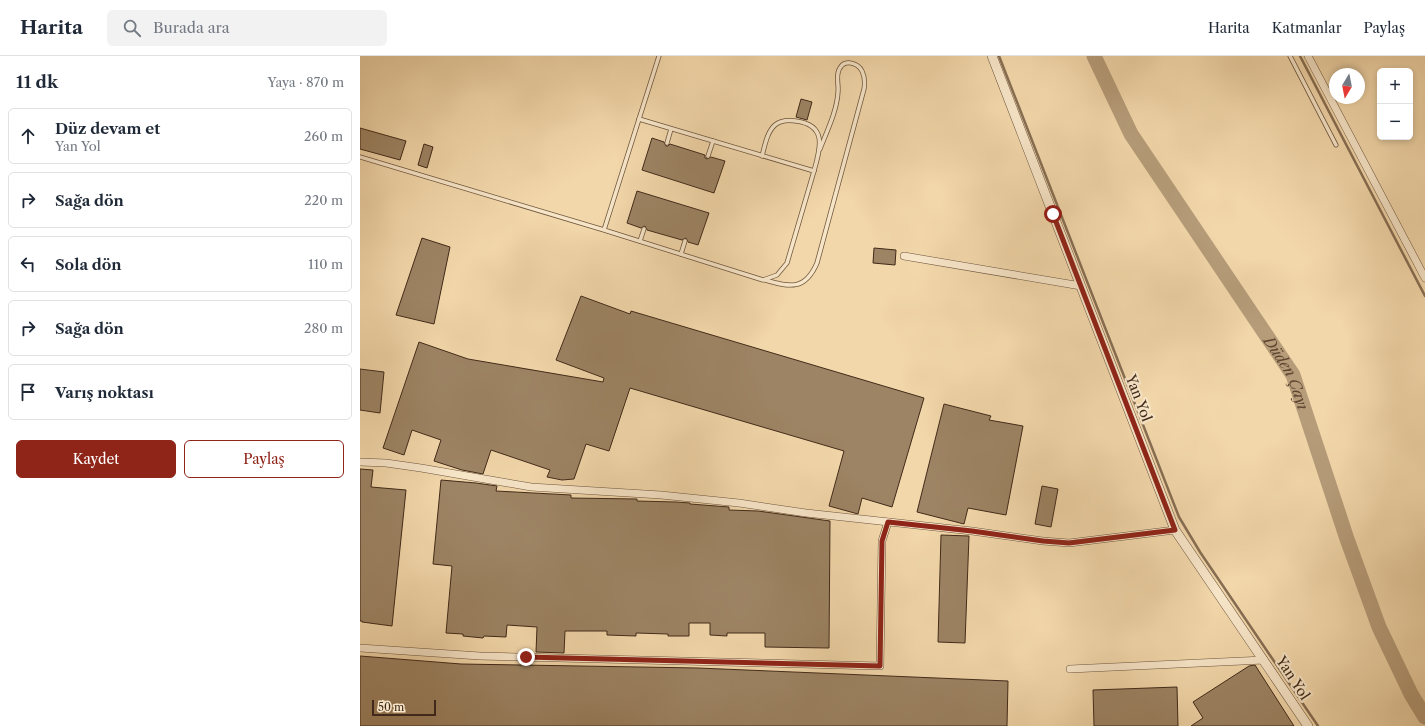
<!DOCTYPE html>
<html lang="tr">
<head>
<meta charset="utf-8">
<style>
  body { margin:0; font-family:"Libre Caslon Text",serif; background:#f2f2f3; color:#1f2937 }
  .controls { position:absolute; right:12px; top:12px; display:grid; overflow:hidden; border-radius:6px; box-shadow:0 2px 6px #0003 }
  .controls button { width:36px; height:36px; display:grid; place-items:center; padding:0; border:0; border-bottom:1px solid #e0e1e3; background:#fff; color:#1f2937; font:20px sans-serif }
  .compass { position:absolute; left:969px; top:12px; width:36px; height:36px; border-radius:50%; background:#fff; box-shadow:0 2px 6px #0003; rotate:190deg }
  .scale { position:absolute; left:12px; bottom:10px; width:64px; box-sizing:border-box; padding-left:4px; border:2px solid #412a19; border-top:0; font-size:11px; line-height:14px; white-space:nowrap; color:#412a19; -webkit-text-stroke:3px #f7e5c8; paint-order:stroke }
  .stop { position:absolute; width:12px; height:12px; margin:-9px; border:3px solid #8f2418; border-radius:50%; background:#fff }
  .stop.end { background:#8f2418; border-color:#fff; box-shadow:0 1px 4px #0008 }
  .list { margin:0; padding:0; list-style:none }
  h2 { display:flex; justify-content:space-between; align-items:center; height:52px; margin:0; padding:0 16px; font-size:17px }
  h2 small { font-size:13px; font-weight:400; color:#747a83 }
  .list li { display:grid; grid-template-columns:26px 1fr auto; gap:12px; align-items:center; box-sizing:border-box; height:56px; margin:0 8px 8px; padding:0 8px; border:1px solid #e0e1e3; border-radius:6px }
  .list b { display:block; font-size:15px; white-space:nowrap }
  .list p { margin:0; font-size:13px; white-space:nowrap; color:#747a83 }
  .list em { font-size:13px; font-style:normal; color:#747a83 }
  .actions { display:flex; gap:8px; padding:12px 16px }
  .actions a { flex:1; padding:9px 0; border:1px solid #8f2418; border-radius:6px; text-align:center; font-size:14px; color:#8f2418 }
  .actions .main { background:#8f2418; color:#fff }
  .icon { flex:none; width:22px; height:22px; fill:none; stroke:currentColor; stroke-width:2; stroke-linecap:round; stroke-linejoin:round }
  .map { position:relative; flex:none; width:1065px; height:670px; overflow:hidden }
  header { display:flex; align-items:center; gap:24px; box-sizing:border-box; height:56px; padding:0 20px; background:#fff; border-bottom:1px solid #e0e1e3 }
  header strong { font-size:19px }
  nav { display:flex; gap:22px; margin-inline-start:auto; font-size:14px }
  .search { width:280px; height:36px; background:#f2f2f3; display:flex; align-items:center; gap:10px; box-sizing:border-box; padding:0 14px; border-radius:6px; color:#747a83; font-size:15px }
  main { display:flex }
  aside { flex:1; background:#fff }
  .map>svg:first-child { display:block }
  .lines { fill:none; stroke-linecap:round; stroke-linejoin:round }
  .stream { stroke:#876e53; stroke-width:2.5 }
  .river { stroke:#b69c79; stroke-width:15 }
  .building { fill:#9d8464; stroke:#412a19 }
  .service-casing { stroke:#6d553d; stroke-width:5 }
  .minor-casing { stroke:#6d553d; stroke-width:8 }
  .tertiary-casing { stroke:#6d553d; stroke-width:10 }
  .service { stroke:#f7e5c8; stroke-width:3.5 }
  .minor { stroke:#f7e5c8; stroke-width:7 }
  .tertiary { stroke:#f7e5c8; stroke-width:9 }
  .route { stroke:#8f2418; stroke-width:5 }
  .labels { text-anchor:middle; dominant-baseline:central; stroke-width:4; stroke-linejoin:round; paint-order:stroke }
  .street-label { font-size:14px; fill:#412a19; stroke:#f7e5c8 }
  .water-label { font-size:15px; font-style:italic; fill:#5e4631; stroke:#f7e5c8 }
</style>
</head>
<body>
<header>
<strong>Harita</strong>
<div class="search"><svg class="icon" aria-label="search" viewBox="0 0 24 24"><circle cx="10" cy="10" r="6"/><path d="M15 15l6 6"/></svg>Burada ara</div>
<nav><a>Harita</a><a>Katmanlar</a><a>Paylaş</a></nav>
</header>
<main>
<aside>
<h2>11 dk<small>Yaya · 870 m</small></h2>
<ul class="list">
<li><svg class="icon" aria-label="ahead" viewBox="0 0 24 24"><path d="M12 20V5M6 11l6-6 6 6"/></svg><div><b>Düz devam et</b><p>Yan Yol</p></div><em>260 m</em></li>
<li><svg class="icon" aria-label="right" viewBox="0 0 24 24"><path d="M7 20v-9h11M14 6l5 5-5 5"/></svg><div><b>Sağa dön</b></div><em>220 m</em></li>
<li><svg class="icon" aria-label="left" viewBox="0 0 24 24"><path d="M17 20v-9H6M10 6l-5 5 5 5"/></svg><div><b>Sola dön</b></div><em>110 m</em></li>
<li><svg class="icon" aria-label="right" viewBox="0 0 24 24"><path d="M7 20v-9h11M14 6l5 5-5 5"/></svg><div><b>Sağa dön</b></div><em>280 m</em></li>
<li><svg class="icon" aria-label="arrive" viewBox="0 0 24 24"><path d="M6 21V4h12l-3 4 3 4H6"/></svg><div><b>Varış noktası</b></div></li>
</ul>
<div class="actions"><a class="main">Kaydet</a><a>Paylaş</a></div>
</aside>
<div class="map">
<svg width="1065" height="670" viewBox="0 0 1065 670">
  <rect width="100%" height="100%" fill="#f2d7aa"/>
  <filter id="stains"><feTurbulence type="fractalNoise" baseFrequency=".005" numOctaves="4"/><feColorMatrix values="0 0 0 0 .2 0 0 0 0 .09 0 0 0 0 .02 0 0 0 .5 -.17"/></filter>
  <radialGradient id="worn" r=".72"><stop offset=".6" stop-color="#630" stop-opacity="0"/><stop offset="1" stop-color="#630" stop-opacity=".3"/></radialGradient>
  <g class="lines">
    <!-- stream -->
    <g class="stream">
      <path d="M639,0L819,461L840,496L958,670"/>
      <path d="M940,0L1065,240"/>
    </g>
    <!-- river -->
    <path class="river" id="s1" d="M734,0L771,78L933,319L987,483L1019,571L1051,638L1065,661"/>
  </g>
  <!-- building -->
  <g class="building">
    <path d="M441,43L452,46L447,64L436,61Z"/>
    <path d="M0,72L46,85L40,104L0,93Z"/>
    <path d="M292,82L304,86L306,90H308L310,88L345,99V102L347,103L351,101L365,105L354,137L282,114Z"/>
    <path d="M64,88L73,91L67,112L58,109Z"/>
    <path d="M277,135L349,157L338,189L328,186L326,182L322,184L287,174L285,170L281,172L267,167Z"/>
    <path d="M62,182L90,191L74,268L36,259Z"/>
    <path d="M514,192L536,194L535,209L513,207Z"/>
    <path d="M221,240L270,258L271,255L564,342L532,451L502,442L498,458L469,450L484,395L270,332L249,395L226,388L214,423L202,424L187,421L190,414L131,394L123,418L102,414L74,405L81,384L52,374L44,399L23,392L59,286L108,303L243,326L244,322L196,304Z"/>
    <path d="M0,313L24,316L20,357L0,354Z"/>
    <path d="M584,348L631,360L629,364L663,370L646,459L608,452L604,468L557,456Z"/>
    <path d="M0,413L13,414L11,431L46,434L32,570L2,566V565H0Z"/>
    <path d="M81,424L116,427L137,430L136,435L211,439V442L277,443V445L316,446L330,447V448L369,451V454L398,455L470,465L469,592L405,591V577H367V580L350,579V567H329V580H308V578L276,577V580L247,579V575H205L204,597L176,596L177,571L147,569L146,581L124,580L123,582L103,580V578L86,577L92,510L73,508Z"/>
    <path d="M682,430L698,433L691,471L675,468Z"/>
    <path d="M581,479L609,480L605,587L578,586Z"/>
    <path d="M0,600L101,608L338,612L648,625L647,670H0Z"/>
    <path d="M895,609L934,670H831L843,662L833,646L889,610Z"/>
    <path d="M817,631L818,670H734L733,634Z"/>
  </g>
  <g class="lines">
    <!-- service casing -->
    <g class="service-casing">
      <g id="service">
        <path d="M930,0L976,89"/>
        <path d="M279,63L299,0"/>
        <path d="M307,87L311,73"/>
        <path d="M348,100L353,85"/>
        <path d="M402,100C405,89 407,76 415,69C421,64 429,64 436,65C468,69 460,93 454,115"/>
        <path d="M0,101L244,174L403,224L417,219L427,207L454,115L279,63L244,174"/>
        <path d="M280,185L284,173"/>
        <path d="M321,198L325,185"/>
        <path d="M405,224C430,231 445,235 457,207L504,33C505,27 505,21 502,15C498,7 485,3 480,12C475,19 479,28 478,36C477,55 467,75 460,93"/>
      </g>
    </g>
    <!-- minor casing -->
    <g class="minor-casing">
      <g id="minor">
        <path d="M948,0L1065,222"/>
        <path d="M544,200L721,230"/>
        <path d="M0,406L26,407L61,412L171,431L301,439L379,447L446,457L612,475L683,485L709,487L815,474"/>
        <path d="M0,592L120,600L520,610L522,485L528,466"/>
        <path d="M710,613L904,604"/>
      </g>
    </g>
    <!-- tertiary casing -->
    <g class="tertiary-casing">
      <path id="tertiary" d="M632,0L815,474L948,670"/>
    </g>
    <!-- service -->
    <use href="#service" class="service"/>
    <!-- minor -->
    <use href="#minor" class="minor"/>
    <!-- tertiary -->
    <use href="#tertiary" class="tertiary"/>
  </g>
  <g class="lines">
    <!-- route -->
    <path class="route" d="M166,601L520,610L522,485L528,466L612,475L683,485L709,487L815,474L693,158"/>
  </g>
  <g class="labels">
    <!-- street labels -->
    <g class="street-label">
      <text transform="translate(779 342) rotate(69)">Yan Yol</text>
      <text transform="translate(933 622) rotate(57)">Yan Yol</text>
    </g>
    <!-- water labels -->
    <g class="water-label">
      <text stroke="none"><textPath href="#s1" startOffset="372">Düden Çayı</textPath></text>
    </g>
  </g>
  <rect width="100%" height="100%" filter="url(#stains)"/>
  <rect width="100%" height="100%" fill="url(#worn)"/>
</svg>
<div class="controls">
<button>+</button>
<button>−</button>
</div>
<svg class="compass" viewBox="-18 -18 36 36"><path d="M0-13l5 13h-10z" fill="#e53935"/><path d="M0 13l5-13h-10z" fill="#747a83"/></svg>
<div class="scale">50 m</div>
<div class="stop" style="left:693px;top:158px"></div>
<div class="stop end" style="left:166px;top:601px"></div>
</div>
</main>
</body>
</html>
